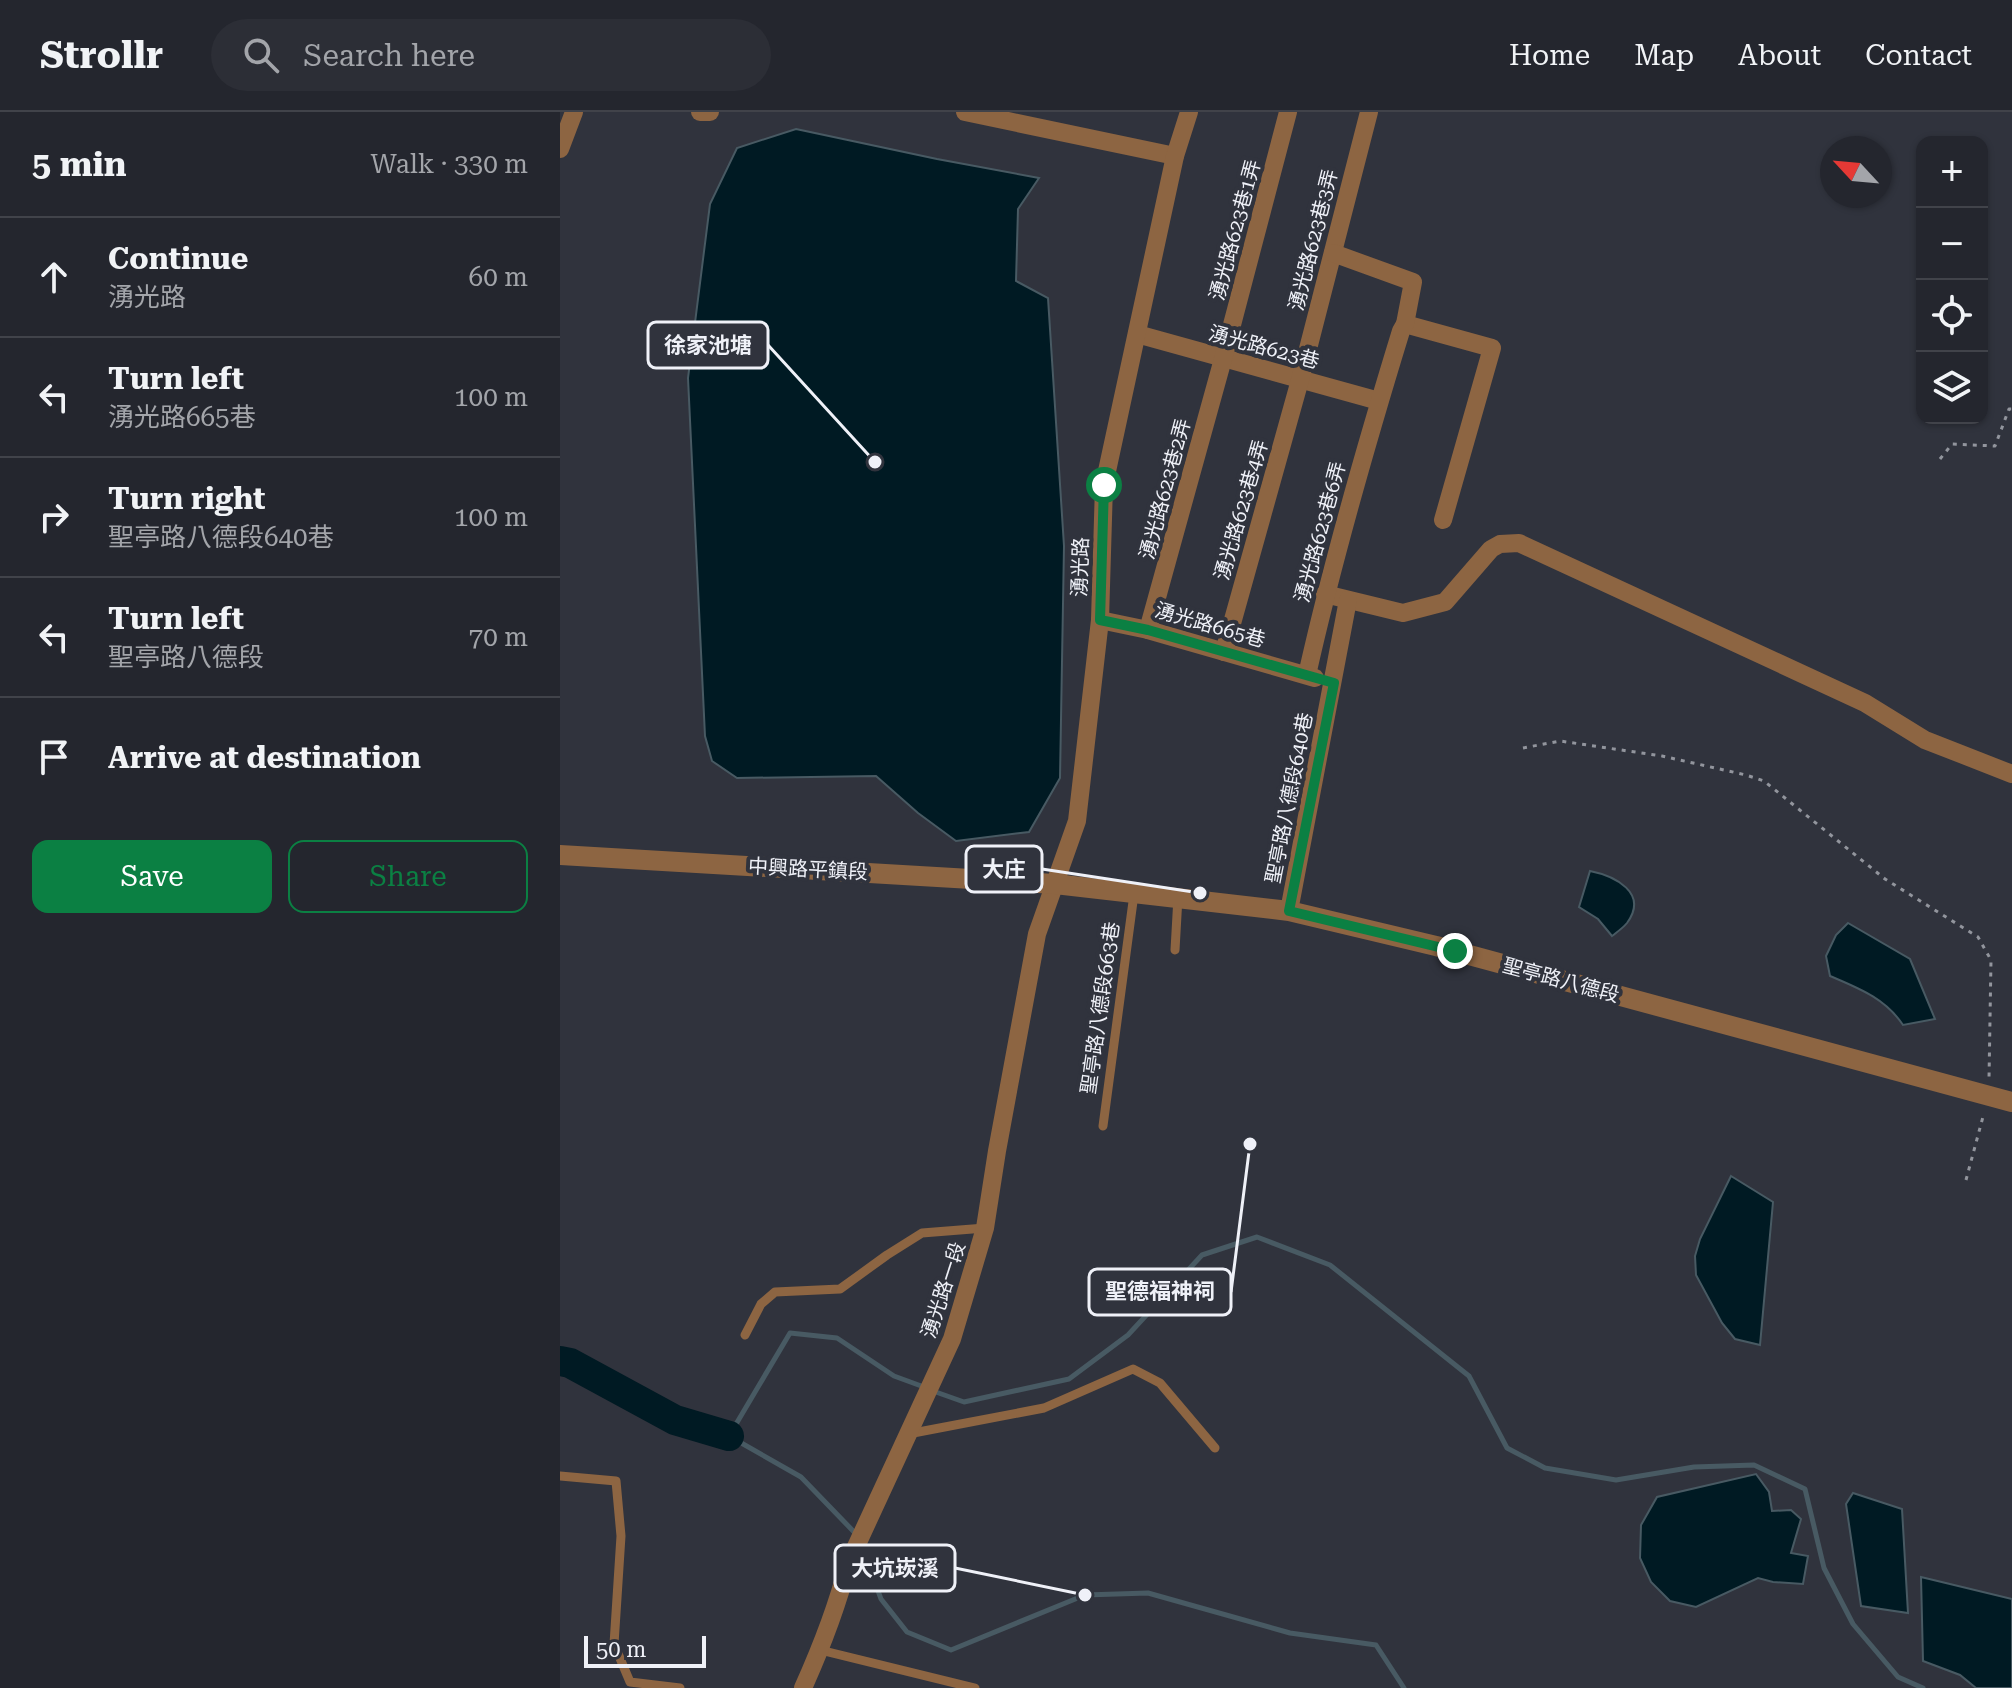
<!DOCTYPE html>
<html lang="en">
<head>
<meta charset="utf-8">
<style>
  body { margin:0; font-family:"Roboto Serif","Noto Sans TC",serif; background:#2c2e36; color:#f1f3f6 }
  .controls { position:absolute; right:24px; top:24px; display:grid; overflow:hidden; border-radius:16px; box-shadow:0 2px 6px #0004 }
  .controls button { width:72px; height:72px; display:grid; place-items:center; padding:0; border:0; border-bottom:2px solid #41434a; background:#24262e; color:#f1f3f6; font:40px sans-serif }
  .compass { position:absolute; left:1260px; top:24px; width:72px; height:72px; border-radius:50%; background:#24262e; box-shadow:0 2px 6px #0004; rotate:296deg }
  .scale { position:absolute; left:24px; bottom:20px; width:122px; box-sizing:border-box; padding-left:8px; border:4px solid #eff1f8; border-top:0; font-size:22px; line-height:28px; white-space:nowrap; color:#eff1f8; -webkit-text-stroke:6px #30333d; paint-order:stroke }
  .stop { position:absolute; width:24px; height:24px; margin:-18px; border:6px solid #0b8043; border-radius:50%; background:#fff }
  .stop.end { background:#0b8043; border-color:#fff; box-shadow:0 2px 8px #0008 }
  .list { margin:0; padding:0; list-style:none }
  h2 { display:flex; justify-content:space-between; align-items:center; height:104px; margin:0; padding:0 32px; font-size:34px }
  h2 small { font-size:26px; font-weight:400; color:#a3a5aa }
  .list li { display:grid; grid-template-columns:52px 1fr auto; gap:24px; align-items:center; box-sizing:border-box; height:120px; padding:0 32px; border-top:2px solid #41434a }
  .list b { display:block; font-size:30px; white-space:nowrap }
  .list p { margin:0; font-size:26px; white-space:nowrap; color:#a3a5aa }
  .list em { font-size:26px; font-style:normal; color:#a3a5aa }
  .actions { display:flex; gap:16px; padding:24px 32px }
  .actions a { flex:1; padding:18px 0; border:2px solid #0b8043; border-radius:16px; text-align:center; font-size:28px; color:#0b8043 }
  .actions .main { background:#0b8043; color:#fff }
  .icon { flex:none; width:44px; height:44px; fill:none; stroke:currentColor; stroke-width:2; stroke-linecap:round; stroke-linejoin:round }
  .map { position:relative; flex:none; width:1452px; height:1576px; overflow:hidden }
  header { display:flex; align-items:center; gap:48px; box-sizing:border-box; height:112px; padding:0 40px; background:#24262e; border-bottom:2px solid #41434a }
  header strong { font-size:38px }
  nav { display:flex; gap:44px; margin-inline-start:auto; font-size:28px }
  .search { width:560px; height:72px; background:#2c2e36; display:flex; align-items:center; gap:20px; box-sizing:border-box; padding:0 28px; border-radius:44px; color:#a3a5aa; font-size:30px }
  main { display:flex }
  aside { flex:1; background:#24262e }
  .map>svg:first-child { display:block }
  .water { fill:#001a23; stroke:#485a63; stroke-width:2 }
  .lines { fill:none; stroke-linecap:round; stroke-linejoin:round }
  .stream { stroke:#485a63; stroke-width:5 }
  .river { stroke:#001a23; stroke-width:30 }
  .path { stroke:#92959d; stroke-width:3; stroke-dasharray:4 6; stroke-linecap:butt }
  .service { stroke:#8d6542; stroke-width:9 }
  .minor { stroke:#8d6542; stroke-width:18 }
  .tertiary { stroke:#8d6542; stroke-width:20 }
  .route { stroke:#0b8043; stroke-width:10 }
  .labels { text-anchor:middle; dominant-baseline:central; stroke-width:8; stroke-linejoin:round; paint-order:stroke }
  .street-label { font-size:20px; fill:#eff1f8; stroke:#30333d }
  .leader { fill:none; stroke:#eff1f8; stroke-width:3 }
  .callout-dot { fill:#eff1f8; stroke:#30333d; stroke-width:3 }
  .callout { fill:#30333d; stroke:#eff1f8; stroke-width:3 }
  .callout-label { font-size:22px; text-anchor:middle; font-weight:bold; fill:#eff1f8 }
</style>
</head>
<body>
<header>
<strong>Strollr</strong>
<div class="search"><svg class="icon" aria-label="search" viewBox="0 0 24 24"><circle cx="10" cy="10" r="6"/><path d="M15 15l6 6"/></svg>Search here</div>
<nav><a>Home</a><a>Map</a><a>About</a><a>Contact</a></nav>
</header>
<main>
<aside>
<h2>5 min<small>Walk · 330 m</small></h2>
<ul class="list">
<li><svg class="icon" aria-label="ahead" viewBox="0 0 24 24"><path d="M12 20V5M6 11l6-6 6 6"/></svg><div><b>Continue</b><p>湧光路</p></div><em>60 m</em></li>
<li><svg class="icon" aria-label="left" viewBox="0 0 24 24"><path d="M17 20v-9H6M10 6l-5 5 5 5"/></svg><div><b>Turn left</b><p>湧光路665巷</p></div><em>100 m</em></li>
<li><svg class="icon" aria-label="right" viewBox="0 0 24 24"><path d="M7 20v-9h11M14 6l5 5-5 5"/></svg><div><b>Turn right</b><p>聖亭路八德段640巷</p></div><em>100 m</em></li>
<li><svg class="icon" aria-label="left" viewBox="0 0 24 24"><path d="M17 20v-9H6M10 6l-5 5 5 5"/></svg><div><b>Turn left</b><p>聖亭路八德段</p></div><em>70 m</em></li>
<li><svg class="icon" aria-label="arrive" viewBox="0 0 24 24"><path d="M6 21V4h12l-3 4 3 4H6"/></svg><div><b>Arrive at destination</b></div></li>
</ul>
<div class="actions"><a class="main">Save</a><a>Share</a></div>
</aside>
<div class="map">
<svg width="1452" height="1576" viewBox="0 0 1452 1576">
  <rect width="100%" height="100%" fill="#30333d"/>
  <!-- water -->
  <g class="water">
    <path d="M236,17L377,47L479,66L458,97L456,169L488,186L504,434L500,666L469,720L396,729L358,701L316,664L177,666L152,649L145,624L128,266L150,92L177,36Z"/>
    <path d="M1030,759C1055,764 1089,781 1067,811C1063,816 1057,820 1052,824L1038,807L1019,795Z"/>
    <path d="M1288,811L1350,847L1375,907L1343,913C1325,886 1298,876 1270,864L1266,844L1276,823Z"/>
    <path d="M1171,1064L1213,1090L1200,1233L1175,1227L1162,1211L1136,1163L1135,1144L1140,1127Z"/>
    <path d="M1196,1362L1209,1380L1212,1399L1231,1398L1241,1407L1231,1441L1248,1444L1243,1472L1213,1470L1198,1466L1136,1495L1110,1489L1091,1470L1080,1446L1081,1413L1097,1385Z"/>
    <path d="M1293,1381L1342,1397L1348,1501L1301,1494L1286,1392Z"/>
    <path d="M1361,1465L1452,1487V1576H1416L1400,1563L1363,1549Z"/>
  </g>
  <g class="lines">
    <!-- stream -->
    <g class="stream">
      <path d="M373,1279L404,1290L509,1267L568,1223L642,1143L697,1125L770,1153L909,1264L947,1336L985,1356L1056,1368L1134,1355L1194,1353L1245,1377L1264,1456L1293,1512L1338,1565L1363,1576"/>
      <path d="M296,1422L241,1365L169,1324L230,1221L277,1226L334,1264L364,1275"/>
      <path d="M302,1435L321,1487L347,1520L391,1538L525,1483L588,1481L730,1521L816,1533L844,1576"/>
    </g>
    <!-- river -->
    <path class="river" d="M0,1249L10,1251L115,1308L169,1324"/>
    <!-- path -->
    <g class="path">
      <path d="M1380,347L1392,332L1435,334L1449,297H1452"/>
      <path d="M963,636L1000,629L1102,644L1186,663L1204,669L1325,767L1418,825L1431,848L1429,967"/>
      <path d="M1406,1068L1424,1001"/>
    </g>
    <!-- service -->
    <g class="service">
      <path d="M615,838L618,785"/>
      <path d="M543,1014L574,782"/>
      <path d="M185,1223L201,1192L215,1180L280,1177L327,1143L362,1121L425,1116"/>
      <path d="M348,1322L484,1296L573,1257L600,1271L655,1336"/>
      <path d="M0,1364L56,1369L61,1424L54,1532L70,1570L120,1576"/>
      <path d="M260,1538L415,1576"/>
    </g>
    <!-- minor -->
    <g class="minor">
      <path d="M140,0H150"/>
      <path d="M405,0L615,44"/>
      <path d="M0,37L14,0"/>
      <path d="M845,212L932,236L883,408"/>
      <path d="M577,222L819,289"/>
      <path d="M765,482L843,501L885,490L931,437L940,432L959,431L1305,591L1365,628L1452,662"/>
      <path d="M540,508L588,518L755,566"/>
      <path d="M588,518L663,247L728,0"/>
      <path d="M664,540L740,268L809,0"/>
      <path d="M747,563C773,447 806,333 841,219L845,212L853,170L773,141"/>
      <path d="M729,799L788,488"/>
      <path d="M243,1576C261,1536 277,1495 288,1452L392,1227L425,1116L437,1039L477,822L517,709L540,508L544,373L615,44L629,0"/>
    </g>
    <!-- tertiary -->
    <path class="tertiary" d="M0,743L495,772L729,799L876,834L1452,990"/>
  </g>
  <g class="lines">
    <!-- route -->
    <path class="route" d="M544,373L540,508L588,518L774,571L729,799L895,839"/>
  </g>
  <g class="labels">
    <!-- street labels -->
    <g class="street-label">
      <text transform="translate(675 118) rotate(-75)">湧光路623巷1弄</text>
      <text transform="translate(753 128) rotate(-76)">湧光路623巷3弄</text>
      <text transform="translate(704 235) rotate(15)">湧光路623巷</text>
      <text transform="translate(605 377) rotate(-75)">湧光路623巷2弄</text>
      <text transform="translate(681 398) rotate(-74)">湧光路623巷4弄</text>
      <text transform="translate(760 420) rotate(-75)">湧光路623巷6弄</text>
      <text transform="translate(520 455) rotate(-88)">湧光路</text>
      <text transform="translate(650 513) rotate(16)">湧光路665巷</text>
      <text transform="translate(729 686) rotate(-79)">聖亭路八德段640巷</text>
      <text transform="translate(248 757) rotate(3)">中興路平鎮段</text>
      <text transform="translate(1001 868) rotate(15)">聖亭路八德段</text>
      <text transform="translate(540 896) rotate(-82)">聖亭路八德段663巷</text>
      <text transform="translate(383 1178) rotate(-72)">湧光路一段</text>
    </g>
  </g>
  <!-- callouts -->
  <path class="leader" d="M315 350L208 233M640 781L482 757M690 1032L671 1180M525 1483L395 1456"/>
  <g class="callout-dot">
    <circle cx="315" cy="350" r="8"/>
    <circle cx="640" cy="781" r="8"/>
    <circle cx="690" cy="1032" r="8"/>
    <circle cx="525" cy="1483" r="8"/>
  </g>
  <g class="callout">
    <rect x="88" y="210" width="120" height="46" rx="8"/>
    <rect x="406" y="734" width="76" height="46" rx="8"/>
    <rect x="529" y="1157" width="142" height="46" rx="8"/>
    <rect x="275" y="1433" width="120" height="46" rx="8"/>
  </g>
  <g class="callout-label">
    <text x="148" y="241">徐家池塘</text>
    <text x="444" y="765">大庄</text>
    <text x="600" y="1187">聖德福神祠</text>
    <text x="335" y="1464">大坑崁溪</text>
  </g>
</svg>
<div class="controls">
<button>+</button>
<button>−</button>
<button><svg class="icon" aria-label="locate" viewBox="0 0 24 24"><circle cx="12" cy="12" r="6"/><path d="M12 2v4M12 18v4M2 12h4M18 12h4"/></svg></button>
<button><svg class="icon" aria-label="layers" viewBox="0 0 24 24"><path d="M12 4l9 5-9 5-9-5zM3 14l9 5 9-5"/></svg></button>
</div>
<svg class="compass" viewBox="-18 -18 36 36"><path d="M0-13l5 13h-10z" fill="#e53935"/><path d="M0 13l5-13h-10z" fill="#a3a5aa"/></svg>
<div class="scale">50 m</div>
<div class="stop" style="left:544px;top:373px"></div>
<div class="stop end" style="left:895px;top:839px"></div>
</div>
</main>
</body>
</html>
